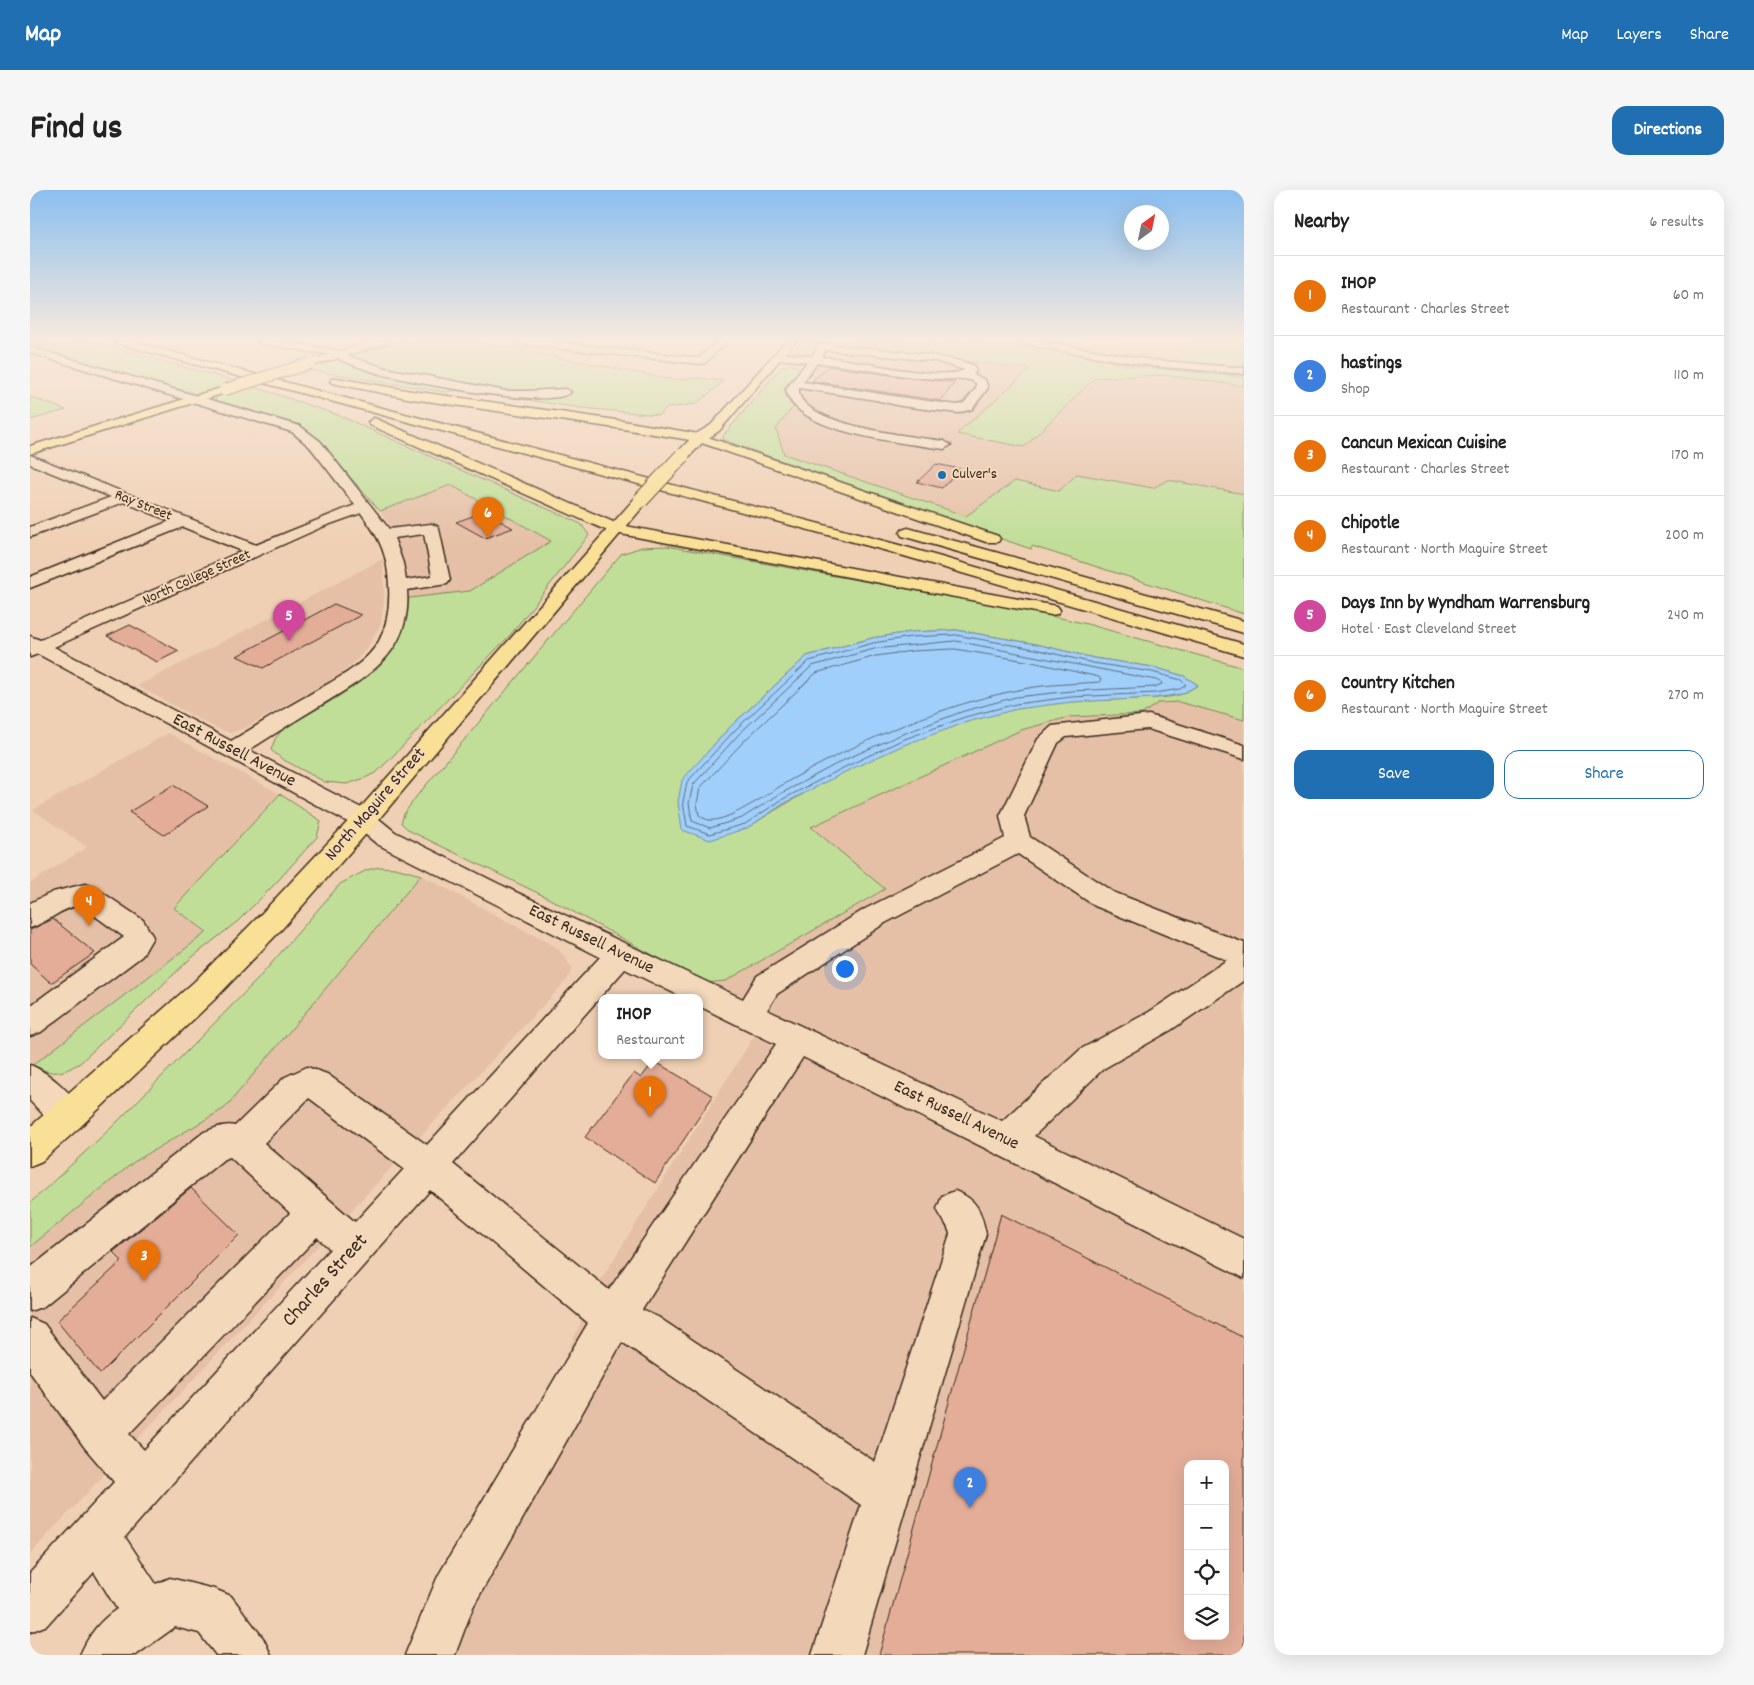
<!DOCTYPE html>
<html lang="en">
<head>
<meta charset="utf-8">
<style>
  body { margin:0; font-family:Dekko,sans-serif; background:#f6f6f6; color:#222 }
  .controls { position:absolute; right:15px; bottom:15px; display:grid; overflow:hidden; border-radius:10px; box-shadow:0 5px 20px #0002 }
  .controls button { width:45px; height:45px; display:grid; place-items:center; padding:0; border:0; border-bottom:1px solid #e0e0e0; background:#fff; color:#222; font:25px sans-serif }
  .compass { position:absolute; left:1094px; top:15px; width:45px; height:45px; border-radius:50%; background:#fff; box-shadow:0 5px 20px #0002; rotate:33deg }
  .you { position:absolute; left:814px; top:778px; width:18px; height:18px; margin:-12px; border:4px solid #fff; border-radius:50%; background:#1a73e8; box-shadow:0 0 0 8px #1a73e833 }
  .badge { display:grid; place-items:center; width:32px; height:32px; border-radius:50%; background:#1f6fb2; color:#fff; font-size:16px; font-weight:700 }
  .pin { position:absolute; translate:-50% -41px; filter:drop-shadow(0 1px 2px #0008) }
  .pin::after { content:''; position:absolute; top:26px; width:18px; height:15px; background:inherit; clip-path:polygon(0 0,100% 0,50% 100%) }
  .popup { position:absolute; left:568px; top:804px; width:105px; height:65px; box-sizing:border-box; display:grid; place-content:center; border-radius:10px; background:#fff; filter:drop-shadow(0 1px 4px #0005); font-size:16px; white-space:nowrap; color:#767676 }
  .popup b { font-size:19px; color:#222 }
  .popup::after { content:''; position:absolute; left:50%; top:100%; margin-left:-10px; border:10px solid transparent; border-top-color:#fff }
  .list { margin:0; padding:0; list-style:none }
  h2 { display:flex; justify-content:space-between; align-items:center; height:65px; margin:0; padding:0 20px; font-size:21px }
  h2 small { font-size:16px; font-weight:400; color:#767676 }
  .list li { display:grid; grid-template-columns:32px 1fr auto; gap:15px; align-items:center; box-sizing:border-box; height:80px; padding:0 20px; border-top:1px solid #e0e0e0 }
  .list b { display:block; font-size:19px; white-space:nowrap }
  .list p { margin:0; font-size:16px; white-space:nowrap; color:#767676 }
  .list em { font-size:16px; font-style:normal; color:#767676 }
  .actions { display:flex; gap:10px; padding:15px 20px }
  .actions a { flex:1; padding:11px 0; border:1px solid #1f6fb2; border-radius:15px; text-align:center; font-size:18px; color:#1f6fb2 }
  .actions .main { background:#1f6fb2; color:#fff }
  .icon { flex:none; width:28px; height:28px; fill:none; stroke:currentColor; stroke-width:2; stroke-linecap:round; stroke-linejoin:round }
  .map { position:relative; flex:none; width:1214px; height:1465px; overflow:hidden; border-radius:15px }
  header { display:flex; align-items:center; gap:30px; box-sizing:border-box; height:70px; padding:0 25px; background:#1f6fb2; color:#fff }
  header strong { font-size:24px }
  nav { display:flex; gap:28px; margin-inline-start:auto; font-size:18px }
  .intro { display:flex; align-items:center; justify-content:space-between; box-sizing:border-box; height:120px; padding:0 30px }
  h1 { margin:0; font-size:35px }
  .button { padding:12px 22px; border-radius:15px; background:#1f6fb2; color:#fff; font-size:18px; font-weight:700 }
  main { display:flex; gap:30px; padding:0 30px }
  aside { flex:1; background:#fff; border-radius:15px; box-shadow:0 5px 20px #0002 }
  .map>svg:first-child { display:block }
  .built { fill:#e5c0a6; fill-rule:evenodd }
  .green { fill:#c0de97; stroke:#7e845a; fill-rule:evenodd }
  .water { fill:#a0cffc; stroke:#788da3 }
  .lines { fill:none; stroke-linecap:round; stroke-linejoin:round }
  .shore { stroke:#636c77; stroke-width:1 }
  .building { fill:#e3ad98; stroke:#3b2a1e; fill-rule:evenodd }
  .minor-casing { stroke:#3b2a1e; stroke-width:3 }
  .major-casing { stroke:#3b2a1e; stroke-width:3 }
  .highway-casing { stroke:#3b2a1e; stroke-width:3 }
  .minor { fill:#f3d8ba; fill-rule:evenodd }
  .major { fill:#fadf96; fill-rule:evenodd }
  .highway { fill:#fadf96; fill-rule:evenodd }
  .major-bridge-far1-casing { stroke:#3b2a1e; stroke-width:13; stroke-linecap:butt }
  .major-bridge-casing { stroke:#3b2a1e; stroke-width:17; stroke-linecap:butt }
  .major-bridge-far1 { stroke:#fadf96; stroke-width:11 }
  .major-bridge { stroke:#fadf96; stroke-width:15 }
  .poi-dot { fill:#1f6fb2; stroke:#f3d8ba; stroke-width:2 }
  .labels { text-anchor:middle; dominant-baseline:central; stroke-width:4; stroke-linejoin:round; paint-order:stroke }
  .far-poi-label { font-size:15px; fill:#3b2a1e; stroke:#f3d8ba; text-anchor:start }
  .far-street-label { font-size:15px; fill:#3b2a1e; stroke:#f3d8ba }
  .street-label { font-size:18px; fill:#3b2a1e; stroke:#f3d8ba }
  .near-street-label { font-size:21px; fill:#3b2a1e; stroke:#f3d8ba }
</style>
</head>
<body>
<header>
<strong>Map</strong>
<nav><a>Map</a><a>Layers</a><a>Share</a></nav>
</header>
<div class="intro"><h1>Find us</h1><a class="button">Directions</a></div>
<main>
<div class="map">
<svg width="1214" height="1465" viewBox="0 0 1214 1465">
  <rect width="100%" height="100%" fill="#f0d0b4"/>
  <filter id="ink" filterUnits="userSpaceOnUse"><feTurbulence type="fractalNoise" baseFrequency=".02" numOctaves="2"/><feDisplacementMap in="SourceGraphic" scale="10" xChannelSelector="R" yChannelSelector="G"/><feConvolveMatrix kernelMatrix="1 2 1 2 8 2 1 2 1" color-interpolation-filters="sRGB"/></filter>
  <g filter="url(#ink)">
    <!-- built -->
    <g class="built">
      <path d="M999,151H1158L1144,173Z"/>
      <path d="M801,155L1000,179L994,257L1065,188L1133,185L1214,196V304L1138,290L1124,298L1047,284L1029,301L985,291L937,326L754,264L746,239L763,217L808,238L910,259L916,254L822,236L780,219L772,212L768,201Z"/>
      <path d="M421,295L522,351L440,401L379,408L377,384L369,359L359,334L350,321Z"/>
      <path d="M353,369L354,411L351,434L337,458L323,474L307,487L213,539L200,543L186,538L107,496Z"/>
      <path d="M1149,512L1214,530V1052L674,793L696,791L855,700L780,637L991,540L1039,527L1112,524L1128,513Z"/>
      <path d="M138,543L250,604L144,718L177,742L3,875L0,872V693L57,657L3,620Z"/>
      <path d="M391,685L526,757L536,768L542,779L537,790L0,1364V1057L104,972L195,918Z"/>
      <path d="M732,833L1214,1069V1465H411L563,1102ZM1158,1274H1195V1446H1158Z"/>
    </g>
    <!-- green -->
    <g class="green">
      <path d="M0,151H59L209,192L163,205L0,157Z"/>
      <path d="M366,151H444L645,190L668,188L694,191L666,214L637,218L629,225L551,218L429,200L416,202L273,179Z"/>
      <path d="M773,151H792L784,162L772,163L764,161Z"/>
      <path d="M804,151H979L1102,176L1214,187V196L1133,185L1065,188L994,257L927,244L1000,179L801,155Z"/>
      <path d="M1159,151H1214V180L1144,173Z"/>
      <path d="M760,174L771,178L755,197L756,208L763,217L746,239L754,264L936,326L985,291L1029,301L1047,284L1123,298L1138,290L1214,304V424L1002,356L1001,359L815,295L694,250L693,246L752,176Z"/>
      <path d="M219,195L308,225L540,329L551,334L559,345L481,444L360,569L347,582L335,588L317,594L295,592L252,569L241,560L245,549L253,539C297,512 356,487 375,435C378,427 378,417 379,408L440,401L521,351L421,295L350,321L283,245L275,239L185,210L187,205Z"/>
      <path d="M0,207L36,220L0,230Z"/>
      <path d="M637,356L1000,421L1057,434L1214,478V530L1149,512L1128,513L1112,524L1039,527L991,540L781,637L855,699L696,791L674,793L516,707L380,641L371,633L374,624L386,607L591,364L612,357ZM926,440L1006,454L1064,468L1123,477L1154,486L1168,495C1163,498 1157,502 1152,504C1137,509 1118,508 1103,509C1064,511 1023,511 986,519C892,539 797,586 717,638L674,566L701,536L777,466L842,448L881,442Z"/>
      <path d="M250,604L291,631L287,647L244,695L208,731L160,769L50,873C31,884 23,886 3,875L177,742L144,718Z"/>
      <path d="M349,677L365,678L391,685L195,918L104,972L0,1057V1013L82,937L227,790L310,694L337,680Z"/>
    </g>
    <!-- water -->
    <path class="water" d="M926,440L1006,454L1064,468L1123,477L1154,486L1168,495L1152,504L1125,508L1042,512L987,519L937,532L874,555L819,580L755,613L717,638L680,650L652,640L648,612L652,590L701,536L777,466L842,448L881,442Z"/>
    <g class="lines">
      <!-- shore -->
      <g class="shore">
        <path d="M926,445L1005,459L1063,473L1122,482L1151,490L1156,495L1150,499L1125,503L1041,507L986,514L935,527L872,550L817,576L753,609L715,634L680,644L657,636L653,612L657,592L705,540L779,471L843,453L881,447Z"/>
        <path d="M926,451L1131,491L1132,494L1124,497L1041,501L986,507L934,521L870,545L814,570L750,604L712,628L680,638L662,631L659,613L663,595L709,544L782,476L844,459Z"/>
        <path d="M925,459L1002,472L1069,487L1071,490L1069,492C1044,494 1018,494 993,499C913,514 835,549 764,588C745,598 699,633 679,630C676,630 672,627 669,625L667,613L670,598L715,550L786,483L846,466L882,461Z"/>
      </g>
    </g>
    <!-- building -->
    <g class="building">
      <path d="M799,176L880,188L925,192L911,211L782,191Z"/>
      <path d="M906,274L930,279L912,298L887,292Z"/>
      <path d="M454,322L483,338L455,348L426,332Z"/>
      <path d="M304,414L331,425L233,478L207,466Z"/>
      <path d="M100,435L149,461L127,472L77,446Z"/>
      <path d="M143,595L178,616L134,645L99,622Z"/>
      <path d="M23,729L65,763L21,793L0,774V740Z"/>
      <path d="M624,871L683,906L625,993L555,947L604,883L611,888Z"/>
      <path d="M161,998L209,1045L70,1184L27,1131L92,1071L83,1062Z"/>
      <path d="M971,1024L1214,1148V1465H849ZM1158,1274H1195V1446H1158Z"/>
    </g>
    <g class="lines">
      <!-- minor casing -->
      <g class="minor-casing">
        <g id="minor">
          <path d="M227,151H250L312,161L316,162L318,166L355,178L476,201H497L535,199L541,202C523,221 378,191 350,184C337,180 323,175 310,170L308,166L232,154Z"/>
          <path d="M484,151H516L669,168L687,151H698L675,173L671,174L489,154Z"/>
          <path d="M986,151H1009L1122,170L1214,178V184L1122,176L991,154Z"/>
          <path d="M794,154C844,161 894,159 943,175L946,181L943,184L955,190L958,198L942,219L928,223L871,216L846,210L769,198C764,235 887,247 914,251L921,255L914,259C877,253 763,244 756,199L777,172L747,169L742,166L747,163L782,166L790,155ZM796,160L905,171L935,180C907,192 826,169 792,167ZM787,173C829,176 870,188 911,189C923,190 935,186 946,193V198L934,213L928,215C876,209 825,199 773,192Z"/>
          <path d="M0,157L270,236L290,251L359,339L401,334L407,336L409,339L420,390L417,394L377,400C382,463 337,487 291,515C266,530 243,545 219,560L343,624L365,642L469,694L713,809L727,786L835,719L975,648L970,626L1008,549L1022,536L1119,525L1214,555V569L1118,539L1036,547L1028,553L994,626L1000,647L1083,702L1214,753L1213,791L1141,840L1073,879L1004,946L1214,1049V1088L773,867L612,1120L628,1127L845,1272L920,1044C918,1035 911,1028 907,1019L912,1006L925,1001C948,1010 951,1021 956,1044L832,1465H782L831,1315L592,1152L443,1417L425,1465H375L408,1386L558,1133L400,1000L95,1347L126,1394L140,1388L184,1399L201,1406L233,1448L241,1465H186L169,1443L145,1437L106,1465H50C59,1445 69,1431 87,1419L64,1382L17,1435L0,1442V1383L84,1292L55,1258L0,1182V1128L14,1134L72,1211L260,1023L200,967L194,969L14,1116L0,1121V1078L174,942C183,939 195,933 205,936L255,887L277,877L297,884L397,955L570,767L347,654L325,636L8,464L0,467V446L10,450L212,361L153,337L0,398V387L140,331L94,312L0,347V337L81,307L0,274V265L226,355L325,315L280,257L262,242L0,163ZM331,323C349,347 358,364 359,396C360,414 358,434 349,451C334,477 302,491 277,506C251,520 227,536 201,551L24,457L292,337ZM394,344L402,386L376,390L373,373L364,348ZM988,664L1065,716L1197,770L1119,822L1051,859L972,931L737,820L747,804L855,733ZM595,779L654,808H669V816L746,854L579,1100L423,974ZM279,908L374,979L325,1032L234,953ZM287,1047L300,1059L114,1260L99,1244Z"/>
          <path d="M55,694L64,697L113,730L123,747L112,766L11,842L0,846V816L94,747L50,715C31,718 18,732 0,738V713L23,702Z"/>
          <path d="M0,875C19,882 47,907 55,926L50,937L38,942L26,937L0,911Z"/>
        </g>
      </g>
      <!-- major casing -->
      <g class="major-casing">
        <g id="major">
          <path d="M344,151H359L358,153L285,175L281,176L276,173L277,171Z"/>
          <path d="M756,151H766L689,241L674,251L657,269H647L645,266L647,263L664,245L681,235Z"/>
          <path d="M194,197L200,200L198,202L0,264V256Z"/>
          <path d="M611,306L616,307L618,310L616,313L343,636L251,740L185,809L50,937L12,971L0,976V937L165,791L231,724L325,624L606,307Z"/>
        </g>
      </g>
      <!-- highway casing -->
      <g class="highway-casing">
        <g id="highway">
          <path d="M84,151H100L869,355L1214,454V466L857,361L85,153Z"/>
          <path d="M306,188L382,201L593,231L669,244L968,346L970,349L968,352H956L666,251L593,239L382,209L302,193L300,191L302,189Z"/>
          <path d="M344,228L590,335L1021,415L1027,416L1030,420L1027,424L1021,425L580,342L340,235L338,232Z"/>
          <path d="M878,338L1214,431V443L872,346L870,343L872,340Z"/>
        </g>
      </g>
      <!-- minor -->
      <use href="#minor" class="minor"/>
      <!-- major -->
      <use href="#major" class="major"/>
      <!-- highway -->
      <use href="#highway" class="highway"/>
      <!-- major-bridge-far1 casing -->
      <g class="major-bridge-far1-casing">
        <path id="major-bridge-far1" d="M194,200L281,173"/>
      </g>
      <!-- major-bridge casing -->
      <g class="major-bridge-casing">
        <path id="major-bridge" d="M611,310L652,266"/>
      </g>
      <!-- major-bridge-far1 -->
      <use href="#major-bridge-far1" class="major-bridge-far1"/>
      <!-- major-bridge -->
      <use href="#major-bridge" class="major-bridge"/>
    </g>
  </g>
  <!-- sky -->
  <linearGradient id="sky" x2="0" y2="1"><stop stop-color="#8bbff0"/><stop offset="0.42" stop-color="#f8eadd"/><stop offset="1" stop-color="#f8eadd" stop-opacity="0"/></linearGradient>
  <rect width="1214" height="356" fill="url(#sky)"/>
  <!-- markers -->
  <circle class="poi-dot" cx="912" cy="285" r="5"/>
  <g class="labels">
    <!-- far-poi labels -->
    <g class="far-poi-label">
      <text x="922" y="285">Culver's</text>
    </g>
    <!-- far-street labels -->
    <g class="far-street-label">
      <text transform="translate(113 316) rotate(22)">Ray Street</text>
      <text transform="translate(167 388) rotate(-24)">North College Street</text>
    </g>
    <!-- street labels -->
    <g class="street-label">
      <text transform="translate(204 561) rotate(28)">East Russell Avenue</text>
      <text transform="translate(346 615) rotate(-49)">North Maguire Street</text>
      <text transform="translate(561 750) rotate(26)">East Russell Avenue</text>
      <text transform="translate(926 926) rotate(26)">East Russell Avenue</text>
    </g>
    <!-- near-street labels -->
    <g class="near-street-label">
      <text transform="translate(296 1091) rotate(-48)">Charles Street</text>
    </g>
  </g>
</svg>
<div class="controls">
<button>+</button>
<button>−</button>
<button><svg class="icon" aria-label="locate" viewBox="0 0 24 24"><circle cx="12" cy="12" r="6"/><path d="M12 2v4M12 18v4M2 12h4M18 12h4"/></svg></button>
<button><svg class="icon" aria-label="layers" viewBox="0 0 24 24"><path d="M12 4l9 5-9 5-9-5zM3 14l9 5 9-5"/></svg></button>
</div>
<svg class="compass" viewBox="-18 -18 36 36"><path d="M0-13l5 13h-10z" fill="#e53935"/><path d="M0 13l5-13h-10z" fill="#767676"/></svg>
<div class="you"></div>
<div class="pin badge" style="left:620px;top:927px;background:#e8710a">1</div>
<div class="popup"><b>IHOP</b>Restaurant</div>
<div class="pin badge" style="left:940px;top:1318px;background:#3f7fe0">2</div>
<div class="pin badge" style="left:114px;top:1091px;background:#e8710a">3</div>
<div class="pin badge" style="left:59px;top:736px;background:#e8710a">4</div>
<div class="pin badge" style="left:259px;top:451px;background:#d1479c">5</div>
<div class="pin badge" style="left:458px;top:348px;background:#e8710a">6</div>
</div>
<aside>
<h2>Nearby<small>6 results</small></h2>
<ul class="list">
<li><span class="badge" style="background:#e8710a">1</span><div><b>IHOP</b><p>Restaurant · Charles Street</p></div><em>60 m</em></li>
<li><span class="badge" style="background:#3f7fe0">2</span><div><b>hastings</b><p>Shop</p></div><em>110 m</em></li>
<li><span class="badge" style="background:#e8710a">3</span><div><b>Cancun Mexican Cuisine</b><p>Restaurant · Charles Street</p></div><em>170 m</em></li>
<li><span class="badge" style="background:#e8710a">4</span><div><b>Chipotle</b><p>Restaurant · North Maguire Street</p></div><em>200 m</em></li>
<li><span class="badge" style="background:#d1479c">5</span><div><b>Days Inn by Wyndham Warrensburg</b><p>Hotel · East Cleveland Street</p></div><em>240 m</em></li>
<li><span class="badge" style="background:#e8710a">6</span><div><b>Country Kitchen</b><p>Restaurant · North Maguire Street</p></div><em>270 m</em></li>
</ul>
<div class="actions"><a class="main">Save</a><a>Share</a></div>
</aside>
</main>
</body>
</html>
